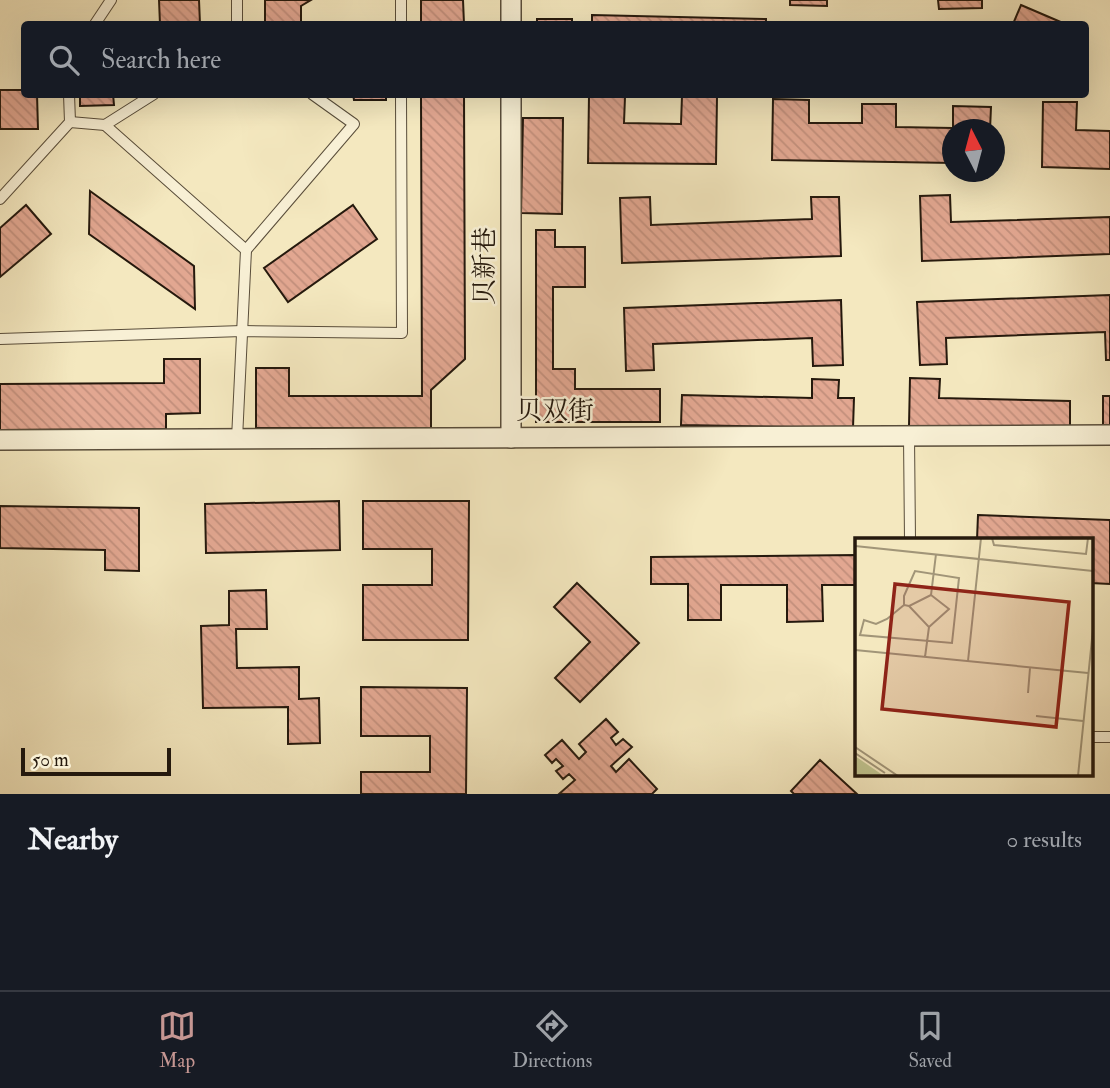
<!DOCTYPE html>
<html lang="en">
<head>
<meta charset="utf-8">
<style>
  body { margin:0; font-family:"IM FELL Double Pica","Noto Serif SC",serif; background:#242831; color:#f1f3f6 }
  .compass { position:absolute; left:942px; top:119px; width:63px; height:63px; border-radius:50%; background:#171b24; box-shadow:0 7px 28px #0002; rotate:354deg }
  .scale { position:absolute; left:21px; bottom:18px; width:150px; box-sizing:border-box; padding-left:7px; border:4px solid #25190d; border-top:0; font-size:19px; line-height:24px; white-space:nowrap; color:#25190d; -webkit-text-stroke:5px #f8f0d5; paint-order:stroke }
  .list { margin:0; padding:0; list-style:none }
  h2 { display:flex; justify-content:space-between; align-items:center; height:91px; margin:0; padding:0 28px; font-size:30px }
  h2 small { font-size:23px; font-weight:400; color:#9ea1a6 }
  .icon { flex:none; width:38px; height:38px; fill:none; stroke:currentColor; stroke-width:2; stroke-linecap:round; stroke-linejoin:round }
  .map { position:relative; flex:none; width:1110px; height:794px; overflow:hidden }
  .search { position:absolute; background:#171b24; box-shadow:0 7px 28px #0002; left:21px; right:21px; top:21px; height:77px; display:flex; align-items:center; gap:18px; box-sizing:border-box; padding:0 24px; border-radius:7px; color:#9ea1a6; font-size:26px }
  .sheet { height:196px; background:#171b24 }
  nav { display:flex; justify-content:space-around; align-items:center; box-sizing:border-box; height:98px; border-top:2px solid #363941; background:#171b24; font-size:19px; color:#9ea1a6 }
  nav a { display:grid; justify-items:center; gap:4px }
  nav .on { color:#c59692 }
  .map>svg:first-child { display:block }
  .building { fill:url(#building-back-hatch); stroke:#25190d; stroke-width:2 }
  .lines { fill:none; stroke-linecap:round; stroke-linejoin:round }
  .service-casing { stroke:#594d3a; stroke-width:12 }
  .minor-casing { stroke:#594d3a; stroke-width:22 }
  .service { stroke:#f8f0d5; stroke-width:10 }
  .minor { stroke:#f8f0d5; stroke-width:19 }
  .labels { text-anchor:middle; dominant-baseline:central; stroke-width:5; stroke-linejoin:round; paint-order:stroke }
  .street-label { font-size:26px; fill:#25190d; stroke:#f8f0d5 }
  .inset-road { fill:none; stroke:#a19578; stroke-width:2 }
  .view { fill:#8f2418; fill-opacity:0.15; stroke:#8f2418; stroke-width:3.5 }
  .inset-edge { fill:none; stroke:#25190d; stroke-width:3.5 }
</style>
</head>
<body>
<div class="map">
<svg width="1110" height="794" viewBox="0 0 1110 794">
  <defs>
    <pattern id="building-back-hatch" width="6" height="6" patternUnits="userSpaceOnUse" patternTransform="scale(1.75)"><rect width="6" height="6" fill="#e2a791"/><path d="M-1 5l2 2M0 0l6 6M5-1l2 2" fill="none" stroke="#c28f7c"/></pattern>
  </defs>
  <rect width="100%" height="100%" fill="#f4e8bf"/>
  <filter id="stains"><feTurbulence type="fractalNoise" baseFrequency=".00286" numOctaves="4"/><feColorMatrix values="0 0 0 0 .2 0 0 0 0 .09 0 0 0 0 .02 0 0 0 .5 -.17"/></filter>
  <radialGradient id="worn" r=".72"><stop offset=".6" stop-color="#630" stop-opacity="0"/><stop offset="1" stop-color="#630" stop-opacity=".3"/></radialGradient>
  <!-- building -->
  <g class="building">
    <path d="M159,0H199L200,24H160Z"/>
    <path d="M265,0H311L301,6V24H265Z"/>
    <path d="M421,0H463L464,24H421Z"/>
    <path d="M790,0H827V6L790,5Z"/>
    <path d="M938,0H982V8L939,9Z"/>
    <path d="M1021,5L1063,23V24H1013Z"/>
    <path d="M592,15L766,19V24H592Z"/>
    <rect x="537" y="19" width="35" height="5"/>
    <path d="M0,90H24V94H37L38,129H0Z"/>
    <path d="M80,94H113L114,105L80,106Z"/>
    <path d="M353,94H386V100H354Z"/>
    <path d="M421,94H464L465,359L431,390V428H256V368H289V396H422Z"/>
    <path d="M589,96L625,97L624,123L681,124L682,96L717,97L716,164L588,163Z"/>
    <path d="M773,99L809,100V123H862V104H896V127L953,128V106L991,107L990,130H953V163L772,160Z"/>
    <path d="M1043,102H1077L1076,130L1110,131V169L1042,167Z"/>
    <path d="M523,118H563L562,214L521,213Z"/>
    <path d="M90,191L194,266L195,309L89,234Z"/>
    <path d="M950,195L951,222L1110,217V254L922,261L920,196Z"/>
    <path d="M650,197L651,225L812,219L811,197H839L841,256L622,263L620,198Z"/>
    <path d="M26,205L51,234L0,277V228Z"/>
    <path d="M353,205L377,239L288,302L264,268Z"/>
    <path d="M536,230H555V247H585V287H553V369H575V389H660V422H536Z"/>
    <path d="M1110,295V360H1106L1105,332L946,338L947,364L920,365L917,302Z"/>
    <path d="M841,300L843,365L813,366L812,338L653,344L654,370L626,371L624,308Z"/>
    <path d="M164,359H200V413L166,414V429L0,430V384L164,383Z"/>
    <path d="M910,378L940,379L939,398L1070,401V430L909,426Z"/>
    <path d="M812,379L839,380L838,398H854L853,428L681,425L682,395L812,398Z"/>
    <rect x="1103" y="396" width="7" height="30"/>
    <path d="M339,501L340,550L206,553L205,504Z"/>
    <path d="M363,501H469L468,640H363V585H432V549H363Z"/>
    <path d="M0,506L139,508V571L105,570V550L0,548Z"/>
    <path d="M978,515L1110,520V584L1091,583V540H977Z"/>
    <path d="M856,555V585H822L823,621L787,622V585H721V620H688V584H651V557Z"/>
    <path d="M577,583L639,643L580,702L555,678L590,642L554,607Z"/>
    <path d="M266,590L267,629H236L237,668L299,667V699L319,698L320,743L288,744V707L203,708L201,626L229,625V591Z"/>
    <path d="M361,687L467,688L466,794H361V772H430V736H361Z"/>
    <path d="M606,719L618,732L611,738L616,745L623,739L632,747L611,766L616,772L629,759L657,789L652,794H559L575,780L569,774L563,779L556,771L563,766L556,759L552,763L545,755L562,740L579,759L586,752L579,744Z"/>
    <path d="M820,760L857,794H794L791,791Z"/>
  </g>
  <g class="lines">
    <!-- service casing -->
    <g class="service-casing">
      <g id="service">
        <path d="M401,0V24"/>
        <path d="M95,24L111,0"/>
        <path d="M237,24V0"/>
        <path d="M154,94L105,125L246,250L237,439"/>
        <path d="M70,122L105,125"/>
        <path d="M0,199L70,122L69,94"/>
        <path d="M246,250L354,124L312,94"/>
        <path d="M0,339L242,331L402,333L401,94"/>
        <path d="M909,436L910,540"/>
        <path d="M1091,737H1110"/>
      </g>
    </g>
    <!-- minor casing -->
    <g class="minor-casing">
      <g id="minor">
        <path d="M511,0V24"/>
        <path d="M511,94V438"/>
        <path d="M0,440L1110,435"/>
      </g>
    </g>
    <!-- service -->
    <use href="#service" class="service"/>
    <!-- minor -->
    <use href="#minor" class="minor"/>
  </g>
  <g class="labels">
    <!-- street labels -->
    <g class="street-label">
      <text transform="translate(485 266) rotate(-90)">贝新巷</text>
      <text x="555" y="411">贝双街</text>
    </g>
  </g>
  <!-- overview -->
  <g transform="translate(855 538)">
    <rect width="238" height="238" fill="#f4e8bf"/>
    <path d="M0,218L29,238H0Z" fill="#c0c48f"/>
    <path class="inset-road" d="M137,0L139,7L231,16L233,0M0,8L238,33M49,67L32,81L21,86L9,82L5,97L97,105L104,40L60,33L49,58V67L54,68M74,89L94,71L76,57M0,112L233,135M70,119L74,89L54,68L76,57L81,16M113,123L126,0M173,155L175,130M181,178L228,183M0,209L43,238M0,215L30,235M223,238L238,91"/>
    <path class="view" d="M40,46L214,64L201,189L27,171Z"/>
    <rect width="238" height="238" class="inset-edge"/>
  </g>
  <rect width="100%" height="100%" filter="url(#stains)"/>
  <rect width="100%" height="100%" fill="url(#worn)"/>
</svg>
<svg class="compass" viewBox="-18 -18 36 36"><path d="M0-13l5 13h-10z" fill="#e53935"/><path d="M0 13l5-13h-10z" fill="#9ea1a6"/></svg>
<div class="scale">50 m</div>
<div class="search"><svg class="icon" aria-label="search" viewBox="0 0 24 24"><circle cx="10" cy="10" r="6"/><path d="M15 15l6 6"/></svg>Search here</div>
</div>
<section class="sheet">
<h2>Nearby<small>0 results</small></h2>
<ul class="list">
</ul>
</section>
<nav>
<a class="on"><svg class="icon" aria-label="map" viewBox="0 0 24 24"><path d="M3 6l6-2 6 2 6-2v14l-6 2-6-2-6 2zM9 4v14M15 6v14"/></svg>Map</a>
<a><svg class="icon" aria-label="directions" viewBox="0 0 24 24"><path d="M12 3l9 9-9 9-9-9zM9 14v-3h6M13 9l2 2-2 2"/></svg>Directions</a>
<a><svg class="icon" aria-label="saved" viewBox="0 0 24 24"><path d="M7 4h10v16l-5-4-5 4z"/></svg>Saved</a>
</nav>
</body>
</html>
